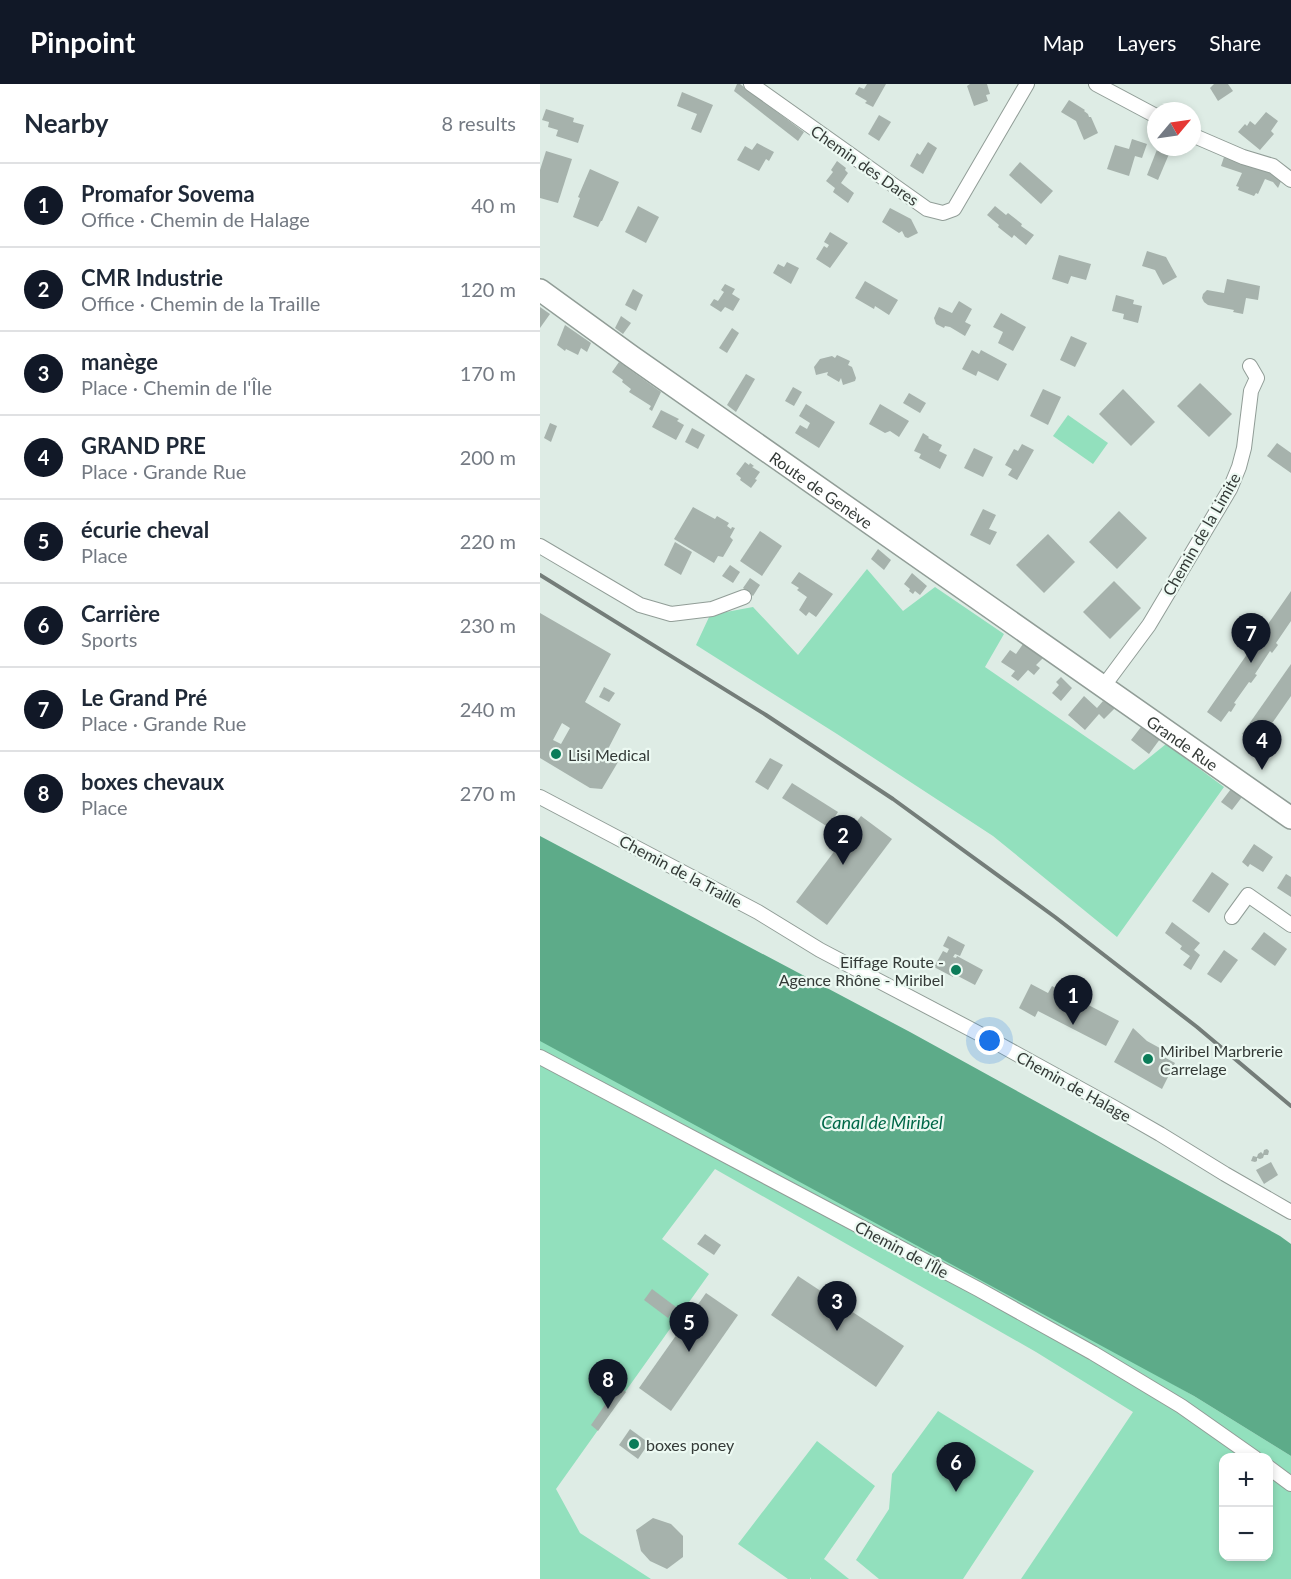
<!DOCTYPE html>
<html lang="en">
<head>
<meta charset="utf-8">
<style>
  body { margin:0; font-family:Lato,sans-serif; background:#f6f6f7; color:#1f2937 }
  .controls { position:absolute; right:18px; bottom:18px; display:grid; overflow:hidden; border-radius:12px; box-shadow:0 3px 9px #0003 }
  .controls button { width:54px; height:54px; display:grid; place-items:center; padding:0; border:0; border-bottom:2px solid #e0e1e3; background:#fff; color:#1f2937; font:30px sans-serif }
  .compass { position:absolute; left:607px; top:18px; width:54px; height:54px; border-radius:50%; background:#fff; box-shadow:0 3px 9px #0003; rotate:61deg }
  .you { position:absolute; left:450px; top:957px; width:21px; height:21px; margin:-15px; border:4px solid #fff; border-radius:50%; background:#1a73e8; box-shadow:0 0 0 9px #1a73e833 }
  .badge { display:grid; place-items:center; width:39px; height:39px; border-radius:50%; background:#111827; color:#fff; font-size:20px; font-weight:700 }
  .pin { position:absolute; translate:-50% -50px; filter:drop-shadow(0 2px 3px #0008) }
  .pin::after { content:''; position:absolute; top:32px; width:21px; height:18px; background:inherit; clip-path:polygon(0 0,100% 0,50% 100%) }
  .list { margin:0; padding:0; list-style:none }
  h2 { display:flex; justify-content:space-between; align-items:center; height:78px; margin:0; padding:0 24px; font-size:26px }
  h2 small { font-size:20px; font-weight:400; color:#747a83 }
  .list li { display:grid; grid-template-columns:39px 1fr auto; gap:18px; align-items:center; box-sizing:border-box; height:84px; padding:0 24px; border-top:2px solid #e0e1e3 }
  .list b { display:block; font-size:22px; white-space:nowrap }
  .list p { margin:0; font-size:20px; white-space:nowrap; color:#747a83 }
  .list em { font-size:20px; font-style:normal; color:#747a83 }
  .map { position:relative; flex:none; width:751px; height:1495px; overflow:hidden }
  header { display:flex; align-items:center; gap:36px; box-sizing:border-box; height:84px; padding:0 30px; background:#111827; color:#fff }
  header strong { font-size:28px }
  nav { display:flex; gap:33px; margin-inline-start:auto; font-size:21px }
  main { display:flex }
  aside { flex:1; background:#fff }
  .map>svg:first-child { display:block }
  .green { fill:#92e0bd; fill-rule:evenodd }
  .water { fill:#5dab89 }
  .building { fill:#a6b2ac; fill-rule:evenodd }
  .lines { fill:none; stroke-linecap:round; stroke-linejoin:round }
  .minor-casing { stroke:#919d97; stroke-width:16 }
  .primary-casing { stroke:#919d97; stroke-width:24 }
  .minor { stroke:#fff; stroke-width:14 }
  .primary { stroke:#fff; stroke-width:21 }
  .rail { stroke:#747d79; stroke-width:4 }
  .poi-dot { fill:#0b7c59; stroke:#ecf9f2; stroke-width:2 }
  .labels { text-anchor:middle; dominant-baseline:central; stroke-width:4.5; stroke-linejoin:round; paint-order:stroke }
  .street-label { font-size:16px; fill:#343a37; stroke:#ecf9f2 }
  .poi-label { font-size:16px; fill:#343a37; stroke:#ecf9f2; text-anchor:start }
  .water-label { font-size:18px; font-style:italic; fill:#006848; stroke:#ecf9f2 }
</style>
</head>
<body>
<header>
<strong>Pinpoint</strong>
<nav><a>Map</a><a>Layers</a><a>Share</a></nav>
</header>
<main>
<aside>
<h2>Nearby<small>8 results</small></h2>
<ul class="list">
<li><span class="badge">1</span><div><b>Promafor Sovema</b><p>Office · Chemin de Halage</p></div><em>40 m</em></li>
<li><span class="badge">2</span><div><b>CMR Industrie</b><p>Office · Chemin de la Traille</p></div><em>120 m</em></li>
<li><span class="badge">3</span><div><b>manège</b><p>Place · Chemin de l'Île</p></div><em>170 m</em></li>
<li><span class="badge">4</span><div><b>GRAND PRE</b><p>Place · Grande Rue</p></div><em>200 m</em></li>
<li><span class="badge">5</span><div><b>écurie cheval</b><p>Place</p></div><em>220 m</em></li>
<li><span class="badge">6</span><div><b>Carrière</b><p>Sports</p></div><em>230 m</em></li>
<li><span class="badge">7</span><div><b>Le Grand Pré</b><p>Place · Grande Rue</p></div><em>240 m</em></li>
<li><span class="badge">8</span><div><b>boxes chevaux</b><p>Place</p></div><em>270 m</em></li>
</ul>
</aside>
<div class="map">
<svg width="751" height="1495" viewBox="0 0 751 1495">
  <rect width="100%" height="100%" fill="#deece5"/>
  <!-- green -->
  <g class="green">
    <path d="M528,331L568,359L553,380L513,352Z"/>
    <path d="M327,485L363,527L395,503L464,550L445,583L594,686L626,660L684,703L577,853L453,752L297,650L156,561L170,531L213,523L258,571Z"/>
    <path d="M0,942L654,1312L751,1372V1495H481L593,1328L496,1268L175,1085L122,1155L169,1190L16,1405L40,1449L111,1495H0ZM684,1374H728V1472H684Z"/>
    <path d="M398,1327L494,1387L423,1495H339L316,1476L349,1425L352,1390Z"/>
    <path d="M277,1357L335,1402L284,1475L309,1495H271V1493L270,1495H248L198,1460Z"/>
  </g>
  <!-- water -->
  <path class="water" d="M0,752L370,948L740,1152L751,1160V1372L654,1312L0,957Z"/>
  <!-- building -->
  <g class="building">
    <path d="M197,0H200L264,48L258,57L194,7Z"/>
    <path d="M327,0H346L333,23L325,19L327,17L315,10L319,3L324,5Z"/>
    <path d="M430,0H447L450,10L446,11L448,17L434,22L427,2Z"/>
    <path d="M674,0H688L693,7L678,17L670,4Z"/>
    <path d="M142,8L173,21L161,49L151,45L157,30L137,22Z"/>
    <path d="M529,16L545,26L544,27L548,30L549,33H551L558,49L544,56L536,37L521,28Z"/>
    <path d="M6,25L34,34L33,38L44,41L38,59L16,52L18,46L8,43L9,38L2,36Z"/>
    <path d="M726,28L738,37L731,47L734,50L720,66L698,48L705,40L707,42L710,37L715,41Z"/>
    <path d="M339,31L351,38L339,57L328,50Z"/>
    <path d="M592,55L607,60L602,74L595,72L589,92L567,85L575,61L589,65Z"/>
    <path d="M388,58L397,64L383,90L370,82L377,69L380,71Z"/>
    <path d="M217,59L234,68L229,77L226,75L219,87L197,76L205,62L212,66Z"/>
    <path d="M618,63H632L618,96L607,91Z"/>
    <path d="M6,67L32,75L18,119L0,114V86Z"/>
    <path d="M684,73L728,87L729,86L742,95L738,104L733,98L725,95L718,110L716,109L714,112L698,106L699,103L696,102L702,89L681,82Z"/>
    <path d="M297,77L306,84L305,86L308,89L301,99L314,109L308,119L293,108L295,104L286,97L293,88L291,86Z"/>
    <path d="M480,78L513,107L501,120L469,91Z"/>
    <path d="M50,85L79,98L62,137H61L58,143L33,133L40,114L38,113Z"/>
    <path d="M98,122L119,133L106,159L85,148Z"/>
    <path d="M455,122L466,131L468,129L482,140L481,142L494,151L486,161L474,151L472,154L458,143L459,141L447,131Z"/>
    <path d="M350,124L371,135L378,149L368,154L365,153L362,147L359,149L342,138Z"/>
    <path d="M290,148L308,159L290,184L276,175L284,162L287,164L289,161L284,158Z"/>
    <path d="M607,167L626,173L637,193L623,201L615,186L602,182Z"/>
    <path d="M519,171L551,180L546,196L531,192L528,200L512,195Z"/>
    <path d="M247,178L259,184L251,200L233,189L238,180L244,183Z"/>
    <path d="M687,195L720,202L718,216L706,214L703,230L693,228L694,226L668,221L664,218L662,214L663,210L667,206L684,209Z"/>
    <path d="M325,197L358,216L349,231L335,222L334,225L315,214Z"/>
    <path d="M185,200L195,205L192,210L200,215L193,227L185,223L181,228L170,221L174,215L178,217L184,208L181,206Z"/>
    <path d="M93,205L103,211L96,227L85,221Z"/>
    <path d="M576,211L594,216L593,220L602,222L598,239L583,235L584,230L572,227Z"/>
    <path d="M419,217L432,225L425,238L431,241L425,252L410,243L405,242L404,244L396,240L394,234L399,223L412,229Z"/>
    <path d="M0,223L10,230L0,244Z"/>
    <path d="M461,229L486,243L473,267L458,259L463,248L453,243Z"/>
    <path d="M81,232L91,239L83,250L75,244Z"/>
    <path d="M25,241L51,259L47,268L41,264L38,271L26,265L25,267L17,261Z"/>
    <path d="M192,244L199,249L187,269L179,264Z"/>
    <path d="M531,252L547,259L535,283L520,276Z"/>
    <path d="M432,266L439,270L441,266L467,280L458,297L438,287L436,292L422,285Z"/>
    <path d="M297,271L310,277L308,281L312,283L316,294L315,297L303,301L301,294L299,298L287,291L288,288L276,291L274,283L280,275L292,272L295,274Z"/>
    <path d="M79,278L121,308L112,327L109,325L111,322L89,308L91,305L82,298L83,296L72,288Z"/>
    <path d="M206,290L215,295L196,328L187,321Z"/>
    <path d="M660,299L692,330L669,353L637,322Z"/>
    <path d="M253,303L262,308L254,322L245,317Z"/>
    <path d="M503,305L521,313L508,341L490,332Z"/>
    <path d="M583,305L615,338L591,362L559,330Z"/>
    <path d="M369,309L386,319L380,329L363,319Z"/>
    <path d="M266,320L295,338L279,364L255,349L260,341L267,345L270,339L259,332Z"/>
    <path d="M340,320L369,337L359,353L350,347L345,349L329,340Z"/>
    <path d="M121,326L139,335L137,337L144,341L136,356L112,343Z"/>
    <path d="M10,339L17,342L11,358L4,354Z"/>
    <path d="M152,344L165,351L158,365L145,358Z"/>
    <path d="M383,349L389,353L388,354L402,361L399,367L407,371L400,385L379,374L381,370L374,367Z"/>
    <path d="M737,359L751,369V389L727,372Z"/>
    <path d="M482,360L494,366L477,396L468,391L472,385L465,381L474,365L478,367Z"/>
    <path d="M434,364L453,373L443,393L424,384Z"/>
    <path d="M205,378L209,381L210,379L214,382L212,383L220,388L215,395L217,396L211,404L200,396L201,394L196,390Z"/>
    <path d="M153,423L175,435L177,432L189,439L187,442L191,445L192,443L195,444L190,453L193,456L183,473L178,472L174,479L134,455Z"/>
    <path d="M443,425L456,431L449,445L457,448L450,461L430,451Z"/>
    <path d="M579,427L607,454L577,485L549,458Z"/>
    <path d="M220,447L242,462L222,492L200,477Z"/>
    <path d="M508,450L535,478L504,509L476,481Z"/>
    <path d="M135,458L152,468L141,491L124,481Z"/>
    <path d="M338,465L351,476L344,486L331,475Z"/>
    <path d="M190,481L200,488L193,499L182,492Z"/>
    <path d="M259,488L293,510L276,533L269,528L266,532L259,526L267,513L257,506L259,504L251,499Z"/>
    <path d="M372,489L387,502L380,511L375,507L373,510L369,507L370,505L364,500Z"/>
    <path d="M210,494L220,501L213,512L203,504Z"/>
    <path d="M574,497L601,524L570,555L543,528Z"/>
    <path d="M751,507V537L736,559L738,561L732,569L730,567L715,590L717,591L711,599L709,598L694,619L696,620L691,628L689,627L681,638L667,628Z"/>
    <path d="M0,529L71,570L45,618L81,640L68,665L81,673L62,705L50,704L0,674ZM22,639L30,644L21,660L13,656Z"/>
    <path d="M483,560L503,574L496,581L500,584L494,591L488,586L478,597L471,592L475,587L461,578L470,566L476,570Z"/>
    <path d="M751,580V612L717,661L702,650Z"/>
    <path d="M521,593L532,604L521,617L512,609L519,601L516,598Z"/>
    <path d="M64,603L75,609L69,618L59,613Z"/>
    <path d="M544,612L557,624L563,617L575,624L564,635L559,630L545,646L528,631Z"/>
    <path d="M601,643L620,655L609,670L591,656Z"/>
    <path d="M230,674L243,681L228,706L215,698Z"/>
    <path d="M252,699L298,728L288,743L242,714Z"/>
    <path d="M691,705L702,713L692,726L681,718Z"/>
    <path d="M321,732L352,755L287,841L256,818Z"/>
    <path d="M714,760L733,773L723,788L710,780L708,783L702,778Z"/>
    <path d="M672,788L689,800L669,829L652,817Z"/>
    <path d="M746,790L751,793V813L737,804Z"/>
    <path d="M632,838L660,859L654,866L660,871L651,886L643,881L650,872L640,865L642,862L625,849Z"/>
    <path d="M724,848L747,865L735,882L711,865Z"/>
    <path d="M408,852L425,861L420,872L415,870L413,873L416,874L417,872L443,886L435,901L414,890L413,893L394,883L403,867L407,869L409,865L403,862Z"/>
    <path d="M684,866L698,876L681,899L667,890Z"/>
    <path d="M491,900L508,909L512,902L579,937L566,962L498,927L495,933L479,924Z"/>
    <path d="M593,944L607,957L627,968L624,973L635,979L622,1005L574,978Z"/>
    <path d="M727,1065L729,1067L728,1071H724L723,1074L720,1075L717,1074V1077L715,1078L711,1077L713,1072L717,1073L718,1070L721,1068L723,1070L724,1066Z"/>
    <path d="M731,1078L738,1091L724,1100L716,1086Z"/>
    <path d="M165,1150L181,1161L174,1171L157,1160Z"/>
    <path d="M258,1192L364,1262L336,1303L231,1231Z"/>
    <path d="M112,1205L136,1223L128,1234L104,1216Z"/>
    <path d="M166,1209L198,1231L131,1327L99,1304Z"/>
    <path d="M78,1302L86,1308L58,1347L51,1341Z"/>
    <path d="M90,1345L109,1359L98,1375L79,1361Z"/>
    <path d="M113,1434L131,1440L143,1452V1473L127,1485L110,1477L101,1467L96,1446Z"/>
  </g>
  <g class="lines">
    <!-- minor casing -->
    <g class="minor-casing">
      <g id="minor">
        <path d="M211,0L387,125L403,129L414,125L487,0"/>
        <path d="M556,0L616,32"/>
        <path d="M652,51L703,73L733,82L751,96"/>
        <path d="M0,462L100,521L131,530L172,525L204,513"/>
        <path d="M563,603L609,541L690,405L699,383L704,364L711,307L717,294L710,282"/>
        <path d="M0,713L218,828L280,866L455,958L573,1023L620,1050L685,1090L751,1128"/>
        <path d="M692,833L708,811L751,841"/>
        <path d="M0,973L438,1205L553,1269L641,1322L715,1374"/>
        <path d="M728,1383L751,1400"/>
      </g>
    </g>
    <!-- primary casing -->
    <g class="primary-casing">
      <g id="primary">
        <path id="s1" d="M0,206L91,272L751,734"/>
      </g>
    </g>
    <!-- minor -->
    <use href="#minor" class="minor"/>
    <!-- primary -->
    <use href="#primary" class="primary"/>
    <!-- rail -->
    <path class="rail" d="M0,491L226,631L353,715L515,833L657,943L751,1022"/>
  </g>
  <!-- markers -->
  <g class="poi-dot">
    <circle cx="16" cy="670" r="6"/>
    <circle cx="416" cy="886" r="6"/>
    <circle cx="608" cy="975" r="6"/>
    <circle cx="94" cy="1360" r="6"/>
  </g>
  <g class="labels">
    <!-- street labels -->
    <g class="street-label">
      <text transform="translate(325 81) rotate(35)">Chemin des Dares</text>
      <text stroke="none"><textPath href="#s1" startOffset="345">Route de Genève</textPath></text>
      <text transform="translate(661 450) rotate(-60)">Chemin de la Limite</text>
      <text stroke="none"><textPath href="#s1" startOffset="786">Grande Rue</textPath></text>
      <text transform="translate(141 787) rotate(28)">Chemin de la Traille</text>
      <text transform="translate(534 1002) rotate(29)">Chemin de Halage</text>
      <text transform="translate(362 1165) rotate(28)">Chemin de l'Île</text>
    </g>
    <!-- poi labels -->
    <g class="poi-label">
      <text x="28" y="670">Lisi Medical</text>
      <text x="404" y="877" text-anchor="end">Eiffage Route -<tspan x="404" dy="18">Agence Rhône - Miribel</tspan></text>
      <text x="620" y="966">Miribel Marbrerie<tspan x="620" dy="18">Carrelage</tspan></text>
      <text x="106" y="1360">boxes poney</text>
    </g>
    <!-- water labels -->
    <g class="water-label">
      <text x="342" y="1038">Canal de Miribel</text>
    </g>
  </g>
</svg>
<div class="controls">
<button>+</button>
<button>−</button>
</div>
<svg class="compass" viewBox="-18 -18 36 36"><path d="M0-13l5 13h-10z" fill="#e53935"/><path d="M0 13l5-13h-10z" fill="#747a83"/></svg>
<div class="you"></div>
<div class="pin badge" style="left:533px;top:941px">1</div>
<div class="pin badge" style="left:303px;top:781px">2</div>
<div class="pin badge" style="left:297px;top:1247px">3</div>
<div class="pin badge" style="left:722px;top:686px">4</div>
<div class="pin badge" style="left:149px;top:1268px">5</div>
<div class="pin badge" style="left:416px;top:1408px">6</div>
<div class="pin badge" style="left:711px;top:579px">7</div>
<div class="pin badge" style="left:68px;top:1325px">8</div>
</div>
</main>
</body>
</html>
